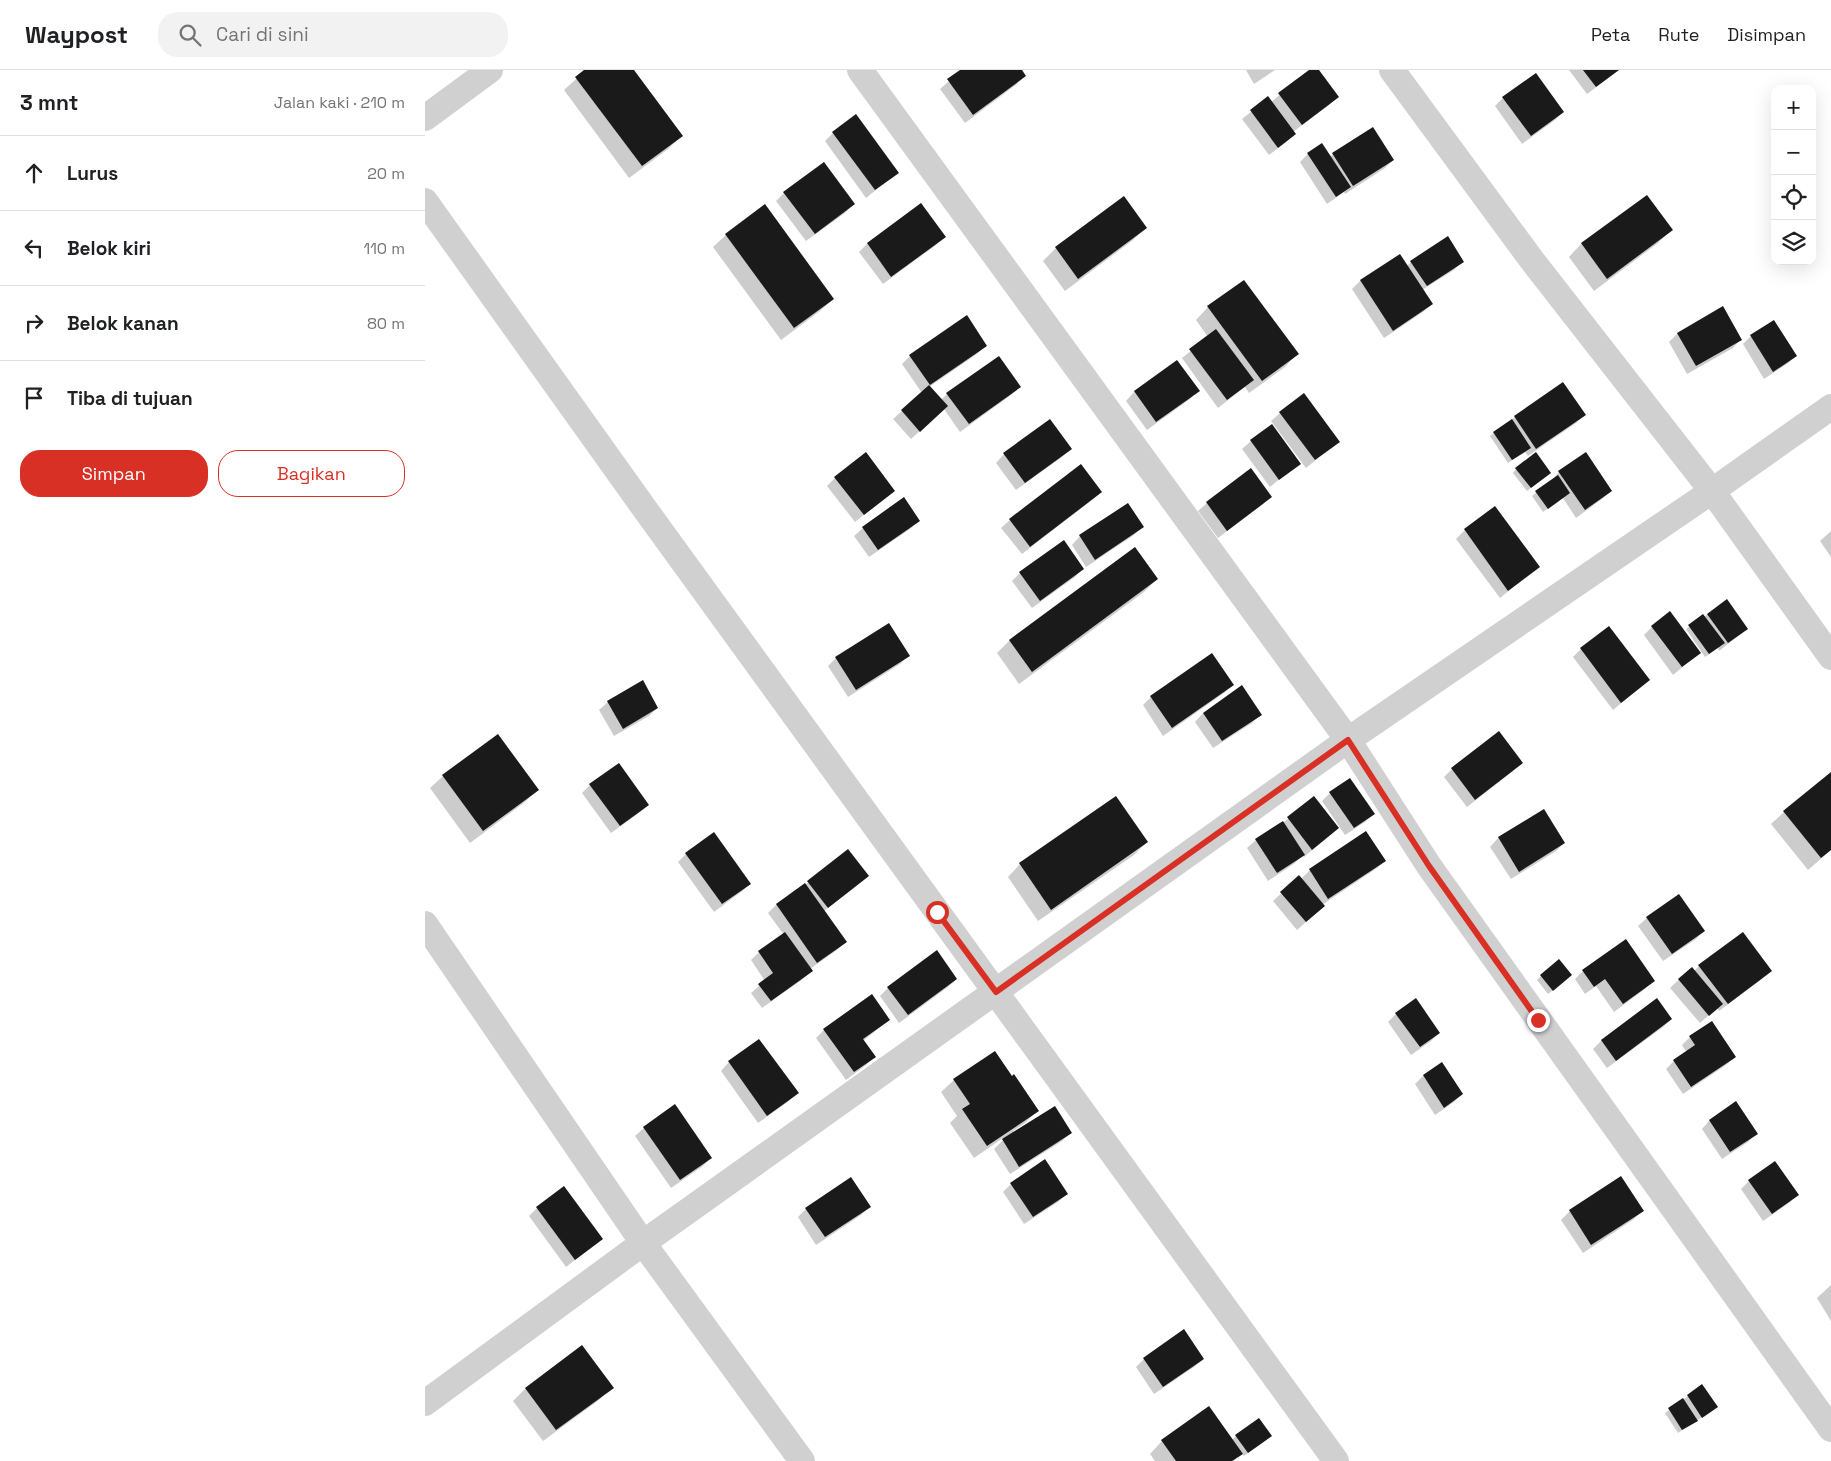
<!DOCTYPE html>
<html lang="id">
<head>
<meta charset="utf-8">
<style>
  body { margin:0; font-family:"Space Grotesk",sans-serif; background:#f2f2f2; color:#202124 }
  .controls { position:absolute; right:15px; top:15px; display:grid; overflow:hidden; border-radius:10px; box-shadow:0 5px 20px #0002 }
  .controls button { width:45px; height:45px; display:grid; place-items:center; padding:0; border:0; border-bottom:1px solid #e0e0e0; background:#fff; color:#202124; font:25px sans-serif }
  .stop { position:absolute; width:15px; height:15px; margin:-11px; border:4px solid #d93025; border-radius:50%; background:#fff }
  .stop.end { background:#d93025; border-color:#fff; box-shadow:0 1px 5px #0008 }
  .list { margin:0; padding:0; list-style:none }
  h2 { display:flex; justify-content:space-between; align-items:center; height:65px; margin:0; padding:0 20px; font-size:21px }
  h2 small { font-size:16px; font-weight:400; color:#757577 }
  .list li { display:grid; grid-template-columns:32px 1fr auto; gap:15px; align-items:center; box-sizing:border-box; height:75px; padding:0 20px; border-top:1px solid #e0e0e0 }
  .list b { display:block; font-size:19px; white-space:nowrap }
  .list em { font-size:16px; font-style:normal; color:#757577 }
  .actions { display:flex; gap:10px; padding:15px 20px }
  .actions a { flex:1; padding:11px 0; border:1px solid #d93025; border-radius:20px; text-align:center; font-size:18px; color:#d93025 }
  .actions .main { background:#d93025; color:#fff }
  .icon { flex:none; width:28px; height:28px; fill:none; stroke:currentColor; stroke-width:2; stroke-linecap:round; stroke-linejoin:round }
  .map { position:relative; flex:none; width:1406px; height:1391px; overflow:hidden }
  header { display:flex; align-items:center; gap:30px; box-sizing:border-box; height:70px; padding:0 25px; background:#fff; border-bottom:1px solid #e0e0e0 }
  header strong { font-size:24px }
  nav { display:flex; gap:28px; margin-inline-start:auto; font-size:18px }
  .search { width:350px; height:45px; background:#f2f2f2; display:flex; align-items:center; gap:12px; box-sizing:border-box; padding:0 18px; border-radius:20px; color:#757577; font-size:19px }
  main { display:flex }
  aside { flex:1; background:#fff }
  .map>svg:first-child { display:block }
  .shadow { fill:#0003 }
  .building { fill:#1a1a1a }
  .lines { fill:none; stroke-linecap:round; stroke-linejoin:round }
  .minor { stroke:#d0d0d0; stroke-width:26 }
  .route { stroke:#d93025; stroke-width:6 }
</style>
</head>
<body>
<header>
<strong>Waypost</strong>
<div class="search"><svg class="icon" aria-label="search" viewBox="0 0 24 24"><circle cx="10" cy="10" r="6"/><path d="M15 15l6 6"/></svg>Cari di sini</div>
<nav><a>Peta</a><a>Rute</a><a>Disimpan</a></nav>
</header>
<main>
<aside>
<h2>3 mnt<small>Jalan kaki · 210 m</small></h2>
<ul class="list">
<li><svg class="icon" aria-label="ahead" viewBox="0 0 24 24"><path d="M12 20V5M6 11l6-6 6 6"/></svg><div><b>Lurus</b></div><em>20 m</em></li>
<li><svg class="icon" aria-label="left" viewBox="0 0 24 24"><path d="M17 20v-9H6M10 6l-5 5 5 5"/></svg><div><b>Belok kiri</b></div><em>110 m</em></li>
<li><svg class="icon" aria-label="right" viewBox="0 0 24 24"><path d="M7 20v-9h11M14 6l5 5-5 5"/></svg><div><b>Belok kanan</b></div><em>80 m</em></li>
<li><svg class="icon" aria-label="arrive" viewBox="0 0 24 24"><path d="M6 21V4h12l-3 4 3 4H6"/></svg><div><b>Tiba di tujuan</b></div></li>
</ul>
<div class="actions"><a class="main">Simpan</a><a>Bagikan</a></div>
</aside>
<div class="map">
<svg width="1406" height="1391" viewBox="0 0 1406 1391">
  <rect width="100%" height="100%" fill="#fff"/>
  <!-- shadow -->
  <g class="shadow">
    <path d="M161,0H207L256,66L243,79L204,108L139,20Z"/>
    <path d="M537,0H595L600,6L592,14L540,53L515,19Z"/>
    <path d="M821,0H850L829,14Z"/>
    <path d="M886,0H892L912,27L904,35L868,62L870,64L861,72L844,85L817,49L843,28L846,32Z"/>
    <path d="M1144,0H1194L1162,24Z"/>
    <path d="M1110,4L1138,42L1130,50L1097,74L1070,36L1078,28Z"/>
    <path d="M408,63L472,103L441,128L400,71Z"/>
    <path d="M883,84L905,87L908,84L968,90L960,98L920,124L919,122L902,134L875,92Z"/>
    <path d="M359,123L428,134L420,143L381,171L351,131Z"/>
    <path d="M1221,127L1246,160L1233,173L1169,221L1144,187L1156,174Z"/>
    <path d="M699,128L720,158L708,170L640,221L618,191L631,178Z"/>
    <path d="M495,134L519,167L511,175L458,214L434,182L442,174Z"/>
    <path d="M301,165L408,229L395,241L356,270L288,177Z"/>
    <path d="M974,185L982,196L986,192L1037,191L1029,200L997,220L1006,234L998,242L959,268L927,219L935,211Z"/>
    <path d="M783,237L872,284L860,297L824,323L820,317L793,338L757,288L783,267L771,250Z"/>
    <path d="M1298,238L1316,269L1308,278L1262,304L1244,272L1252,264Z"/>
    <path d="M1326,266L1370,286L1362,294L1339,309L1318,274Z"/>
    <path d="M561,275L552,284L504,317L516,330L522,324L594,317L586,325L535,362L519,339L486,369L468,349L497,323L477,294L485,286Z"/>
    <path d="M751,291L773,320L765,329L722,360L701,331L709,322Z"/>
    <path d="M855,343L913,372L881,398L846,351Z"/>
    <path d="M1159,345L1151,353L1103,386L1100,382L1083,393L1065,366L1090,347Z"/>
    <path d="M826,371L874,393L845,417L817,379Z"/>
    <path d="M645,379L637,387L591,420L571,393L579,384Z"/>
    <path d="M1160,384L1186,421L1177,429L1151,448L1138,428L1118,442L1107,426L1126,411L1134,402Z"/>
    <path d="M1091,399L1121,406L1102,421L1088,403Z"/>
    <path d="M410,408L469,420L430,452L402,416Z"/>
    <path d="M676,422L667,430L597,484L576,458L585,450Z"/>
    <path d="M845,427L837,435L793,468L773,441L782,433Z"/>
    <path d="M1070,438L1113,497L1075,528L1031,469L1040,460Z"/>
    <path d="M493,451L485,459L444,487L429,466L438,458Z"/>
    <path d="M717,457L709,465L661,497L647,475L655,466Z"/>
    <path d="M1406,461V487L1395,471Z"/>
    <path d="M710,479L732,509L719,522L594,614L572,583L584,571Z"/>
    <path d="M658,498L650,507L607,538L587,511L595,503Z"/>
    <path d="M1283,544L1322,559L1294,581L1293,578L1280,587L1261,559Z"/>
    <path d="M1227,557L1274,583L1248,605L1219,565Z"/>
    <path d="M1156,579L1224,610L1188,640L1148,587Z"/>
    <path d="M786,585L807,615L799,623L738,666L718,635L726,627Z"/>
    <path d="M483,586L475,594L423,627L403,596L411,588Z"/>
    <path d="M183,632L232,638L224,646L189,666L174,640Z"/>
    <path d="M778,643L835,644L827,653L788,678L770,652Z"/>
    <path d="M1027,699L1088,701L1042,737L1019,707Z"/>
    <path d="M1406,704V780L1383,800L1346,754L1359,742Z"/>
    <path d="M18,706L112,720L100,732L45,773L5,718Z"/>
    <path d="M165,715L223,735L214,743L186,763L157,723Z"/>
    <path d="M905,723L948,744L940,752L920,765L897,731Z"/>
    <path d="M889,727L913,758L879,787L878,785L870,793L843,811L822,778L831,770L858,753Z"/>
    <path d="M1119,740L1139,773L1131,781L1086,809L1065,777L1073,768Z"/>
    <path d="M941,762L960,790L952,798L897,835L890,844L872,860L848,831L874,807L876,809L885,800Z"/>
    <path d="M722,772L709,785L613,851L583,807L595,794Z"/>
    <path d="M423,781L443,806L399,841L420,872L412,880L385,899L386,901L378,909L337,938L326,923L340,911L326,890L334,882L359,865L343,843L351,835L380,815Z"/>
    <path d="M261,784L325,814L316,822L289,842L253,792Z"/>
    <path d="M1254,825L1279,861L1271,869L1238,891L1213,856L1222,848Z"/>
    <path d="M1200,871L1228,910L1220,919L1189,942L1171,916L1160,924L1150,909L1158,901Z"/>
    <path d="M1274,896L1345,901L1337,909L1294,941L1292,938L1275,953L1245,918L1266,898L1269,901Z"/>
    <path d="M1116,906L1142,909L1123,924L1112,910Z"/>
    <path d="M531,909L523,917L474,953L455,926L463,918Z"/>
    <path d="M1232,930L1246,949L1238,957L1182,998L1168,979L1176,971Z"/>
    <path d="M971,944L1014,963L1006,971L986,985L963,952Z"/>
    <path d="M464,950L438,971L450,987L441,995L421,1010L391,968L399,960Z"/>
    <path d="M1265,967L1310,987L1301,995L1258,1024L1241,999L1249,991L1262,983L1257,975Z"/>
    <path d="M304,992L372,1022L364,1031L333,1053L296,1001Z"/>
    <path d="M1017,994L1037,1024L1029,1032L1010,1045L990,1014L998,1006Z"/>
    <path d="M529,1010L612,1041L600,1053L588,1061L590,1063H645L637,1071L585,1104L569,1079L579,1069L578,1068L549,1088L525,1053L532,1046L516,1022Z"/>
    <path d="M250,1036L286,1087L278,1096L246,1118L210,1066L219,1058Z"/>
    <path d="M1285,1050L1331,1064L1323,1072L1297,1089L1277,1059Z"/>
    <path d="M1196,1108L1217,1141L1209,1149L1158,1183L1136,1150L1145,1141Z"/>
    <path d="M1324,1111L1372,1125L1364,1133L1338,1151L1316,1119Z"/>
    <path d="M586,1114L642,1124L633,1132L599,1154L578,1122Z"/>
    <path d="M444,1137L436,1145L391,1175L373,1147L381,1139Z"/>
    <path d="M112,1138L177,1169L141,1197L104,1146Z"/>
    <path d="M1406,1215V1251L1392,1228Z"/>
    <path d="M719,1289H778L769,1297L729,1324L711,1297Z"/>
    <path d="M1277,1316L1288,1340L1253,1363L1240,1343Z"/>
    <path d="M187,1317L174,1330L118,1371L88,1331L101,1318Z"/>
    <path d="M811,1366L841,1370L819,1386L817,1383L809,1391H730L725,1384L737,1371L807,1370Z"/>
  </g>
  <!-- building -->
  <g class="building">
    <path d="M159,0H209L258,66L217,96L150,7Z"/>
    <path d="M535,0H597L601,6L548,45L522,9Z"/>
    <path d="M884,0H894L914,27L877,55L853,23Z"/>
    <path d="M1158,0H1194L1171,17Z"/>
    <path d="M1111,3L1139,42L1106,66L1077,27Z"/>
    <path d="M843,26L871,64L853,78L825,40Z"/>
    <path d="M431,44L474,103L450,120L407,62Z"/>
    <path d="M948,57L969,90L928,116L907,83Z"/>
    <path d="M897,73L926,117L911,127L882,83Z"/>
    <path d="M399,92L430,134L390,164L358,122Z"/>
    <path d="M1222,125L1248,160L1182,209L1156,173Z"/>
    <path d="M699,126L722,158L653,209L630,177Z"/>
    <path d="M496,133L521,167L466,207L442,173Z"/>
    <path d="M340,134L409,229L369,258L300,164Z"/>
    <path d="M1023,166L1039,192L1002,216L985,191Z"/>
    <path d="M975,184L1008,234L968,261L935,210Z"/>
    <path d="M819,210L874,284L837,311L782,236Z"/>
    <path d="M1298,236L1317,270L1271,296L1252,263Z"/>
    <path d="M542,245L562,276L505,315L484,285Z"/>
    <path d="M1349,250L1372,286L1348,302L1325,265Z"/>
    <path d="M791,259L829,310L802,330L764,279Z"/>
    <path d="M574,286L596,317L544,354L521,323Z"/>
    <path d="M752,290L775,321L731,352L709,321Z"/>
    <path d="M1138,312L1161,345L1111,379L1089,346Z"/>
    <path d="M504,315L523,336L495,362L476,340Z"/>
    <path d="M879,323L915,372L890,390L854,342Z"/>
    <path d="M625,349L647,379L600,413L578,383Z"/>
    <path d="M1087,349L1106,378L1087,390L1068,362Z"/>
    <path d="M847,354L876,394L854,410L825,370Z"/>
    <path d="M441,382L470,421L439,445L409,407Z"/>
    <path d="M1111,382L1126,403L1106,418L1090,398Z"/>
    <path d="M1161,382L1187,421L1160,440L1133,401Z"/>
    <path d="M656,394L677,422L605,477L584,449Z"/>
    <path d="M826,398L847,427L802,461L781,432Z"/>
    <path d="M1133,405L1145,423L1123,439L1110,421Z"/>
    <path d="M479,427L495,451L453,480L437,457Z"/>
    <path d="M703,433L719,457L670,490L654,465Z"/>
    <path d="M1070,436L1115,497L1083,521L1039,459Z"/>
    <path d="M639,470L659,499L615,531L594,502Z"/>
    <path d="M710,477L733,509L607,602L584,570Z"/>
    <path d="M1302,529L1323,559L1303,573L1282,544Z"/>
    <path d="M1245,541L1276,583L1257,597L1226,556Z"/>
    <path d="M1278,544L1300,573L1284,584L1263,555Z"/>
    <path d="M464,553L485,586L431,620L410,587Z"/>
    <path d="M1184,556L1225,610L1196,633L1155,578Z"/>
    <path d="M787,583L809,615L747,658L725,626Z"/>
    <path d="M218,610L233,638L198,659L182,631Z"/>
    <path d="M817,615L837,645L797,671L778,643Z"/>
    <path d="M1074,661L1098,693L1050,730L1026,698Z"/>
    <path d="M73,664L114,720L58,761L17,705Z"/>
    <path d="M194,693L224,735L195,756L164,714Z"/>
    <path d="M1406,702V780L1396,788L1358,741Z"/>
    <path d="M925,708L950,744L929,758L904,722Z"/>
    <path d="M691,726L723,772L626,840L594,793Z"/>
    <path d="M889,726L914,758L887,780L862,747Z"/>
    <path d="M1119,739L1140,773L1094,802L1073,767Z"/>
    <path d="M858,751L880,785L852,803L830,769Z"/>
    <path d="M941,761L961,791L903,829L884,799Z"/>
    <path d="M289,762L326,814L297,834L260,783Z"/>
    <path d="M423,779L444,806L403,838L382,811Z"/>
    <path d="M874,805L900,836L881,852L855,822Z"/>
    <path d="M380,813L422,872L392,893L351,834Z"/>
    <path d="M1254,824L1280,861L1247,884L1221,847Z"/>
    <path d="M360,862L388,901L346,931L333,914L348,903L333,881Z"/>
    <path d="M1318,862L1347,901L1303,934L1273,895Z"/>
    <path d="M1201,869L1230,911L1198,934L1180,909L1169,917L1157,900Z"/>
    <path d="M512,880L532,909L483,945L462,917Z"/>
    <path d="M1134,889L1147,905L1128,921L1115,905Z"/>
    <path d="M1267,897L1298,934L1284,946L1253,909Z"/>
    <path d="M447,924L465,950L438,969L451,987L429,1002L398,959Z"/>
    <path d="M991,928L1015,963L995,977L970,943Z"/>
    <path d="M1232,928L1247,949L1191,991L1176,970Z"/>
    <path d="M1287,951L1311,987L1266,1017L1248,990L1270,975L1264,966Z"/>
    <path d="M334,969L374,1023L342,1046L303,991Z"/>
    <path d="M570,981L587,1006L589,1004L614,1041L562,1076L537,1039L545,1034L528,1009Z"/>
    <path d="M1017,992L1038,1024L1019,1038L998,1005Z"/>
    <path d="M1311,1031L1333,1064L1305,1082L1284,1050Z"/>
    <path d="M250,1034L287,1088L255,1110L218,1057Z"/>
    <path d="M630,1036L647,1063L594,1097L577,1069Z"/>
    <path d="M620,1089L643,1124L608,1147L585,1113Z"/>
    <path d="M1350,1091L1374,1125L1347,1144L1323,1110Z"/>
    <path d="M1196,1106L1219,1141L1166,1175L1144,1140Z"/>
    <path d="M426,1107L446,1137L400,1167L380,1138Z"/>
    <path d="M139,1116L178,1169L150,1190L111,1137Z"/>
    <path d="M759,1259L779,1289L738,1317L718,1288Z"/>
    <path d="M157,1275L189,1318L131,1360L100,1318Z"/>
    <path d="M1277,1314L1293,1337L1277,1348L1262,1325Z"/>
    <path d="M1258,1328L1273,1351L1257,1360L1243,1338Z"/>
    <path d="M784,1336L818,1384L807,1391H751L736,1370Z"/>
    <path d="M834,1348L847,1366L823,1383L810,1365Z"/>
  </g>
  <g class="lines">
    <!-- minor -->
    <g class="minor">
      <path d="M967,0L1106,189L1287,421L1406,587"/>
      <path d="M0,48L65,0"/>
      <path d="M0,131L222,442L911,1391"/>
      <path d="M1406,337L1287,421L923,670L1004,796L1406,1359"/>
      <path d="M0,854L218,1173L377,1391"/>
      <path d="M0,1333L218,1173L923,670L435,0"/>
    </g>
  </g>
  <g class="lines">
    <!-- route -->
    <path class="route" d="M512,842L571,922L923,670L1004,796L1113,950"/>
  </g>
</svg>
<div class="controls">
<button>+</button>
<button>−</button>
<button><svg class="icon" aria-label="locate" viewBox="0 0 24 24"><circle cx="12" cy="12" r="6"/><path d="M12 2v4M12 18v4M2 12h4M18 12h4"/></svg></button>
<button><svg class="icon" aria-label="layers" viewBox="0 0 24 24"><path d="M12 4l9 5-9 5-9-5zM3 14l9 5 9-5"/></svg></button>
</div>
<div class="stop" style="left:512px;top:842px"></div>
<div class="stop end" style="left:1113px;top:950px"></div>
</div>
</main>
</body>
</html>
